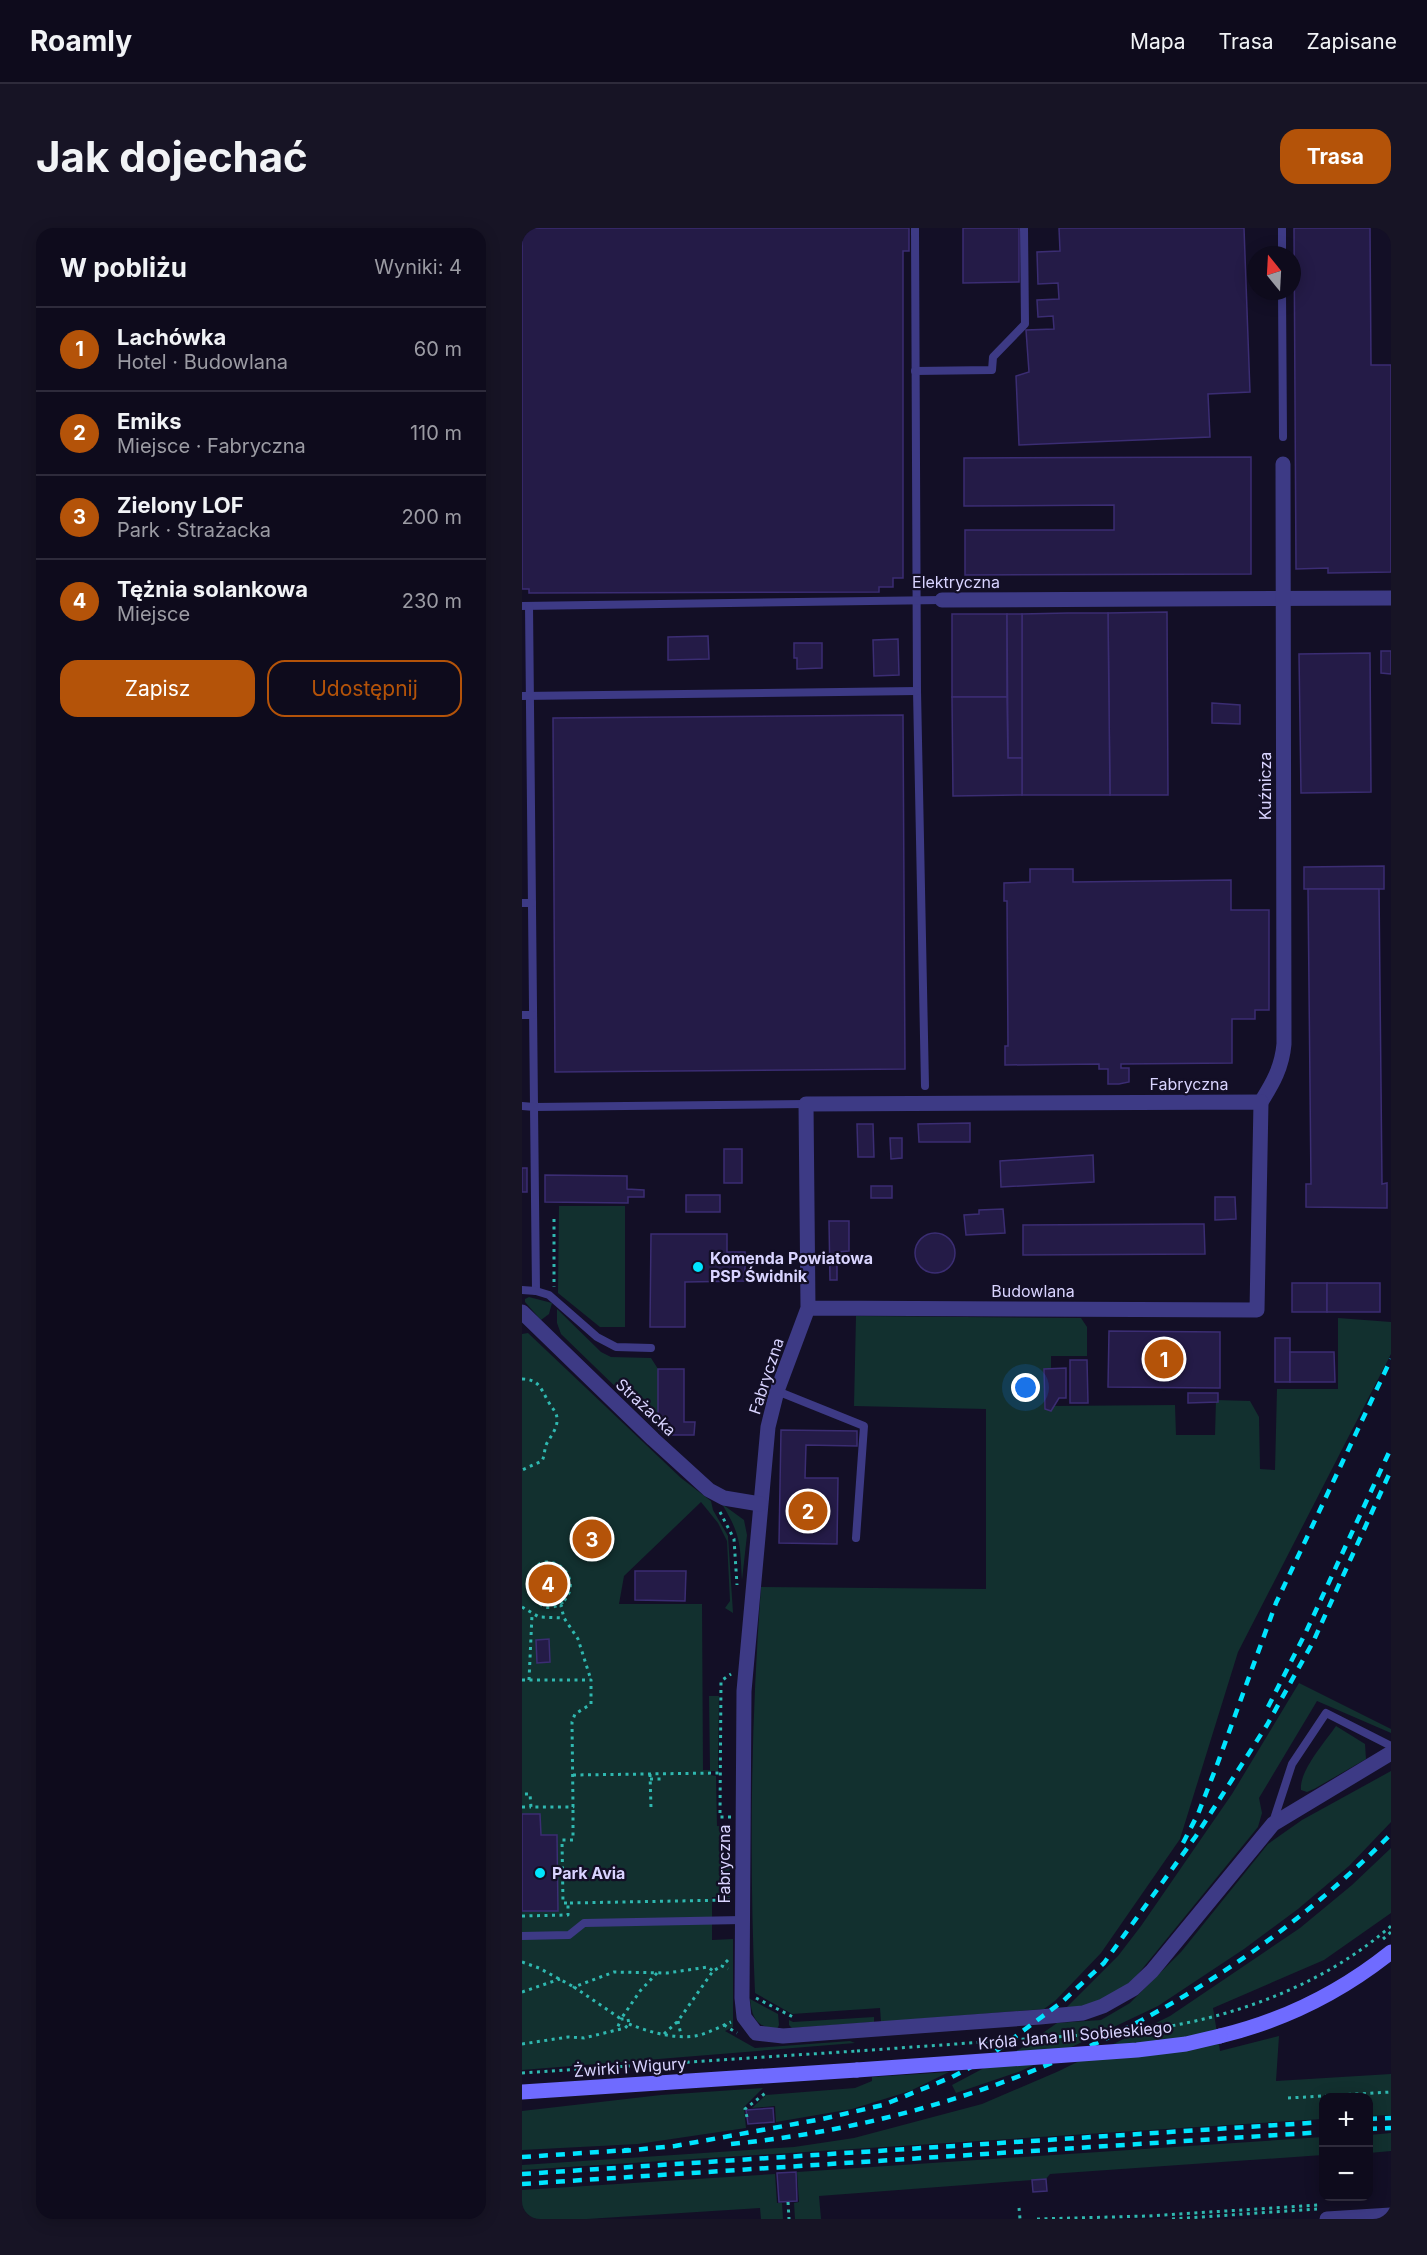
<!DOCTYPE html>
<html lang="pl">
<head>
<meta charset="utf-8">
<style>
  body { margin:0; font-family:Inter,sans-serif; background:#171425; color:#f1f3f6 }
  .controls { position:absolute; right:18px; bottom:18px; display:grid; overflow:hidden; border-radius:12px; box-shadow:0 3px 15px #0003 }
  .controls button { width:54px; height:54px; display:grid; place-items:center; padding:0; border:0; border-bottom:2px solid #2e2b3b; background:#0e0b1c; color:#f1f3f6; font:30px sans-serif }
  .compass { position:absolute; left:725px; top:18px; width:54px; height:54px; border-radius:50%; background:#0e0b1c; box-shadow:0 3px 15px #0003; rotate:342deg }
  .you { position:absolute; left:504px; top:1160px; width:21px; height:21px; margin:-15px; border:4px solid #fff; border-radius:50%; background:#1a73e8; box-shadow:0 0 0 9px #1a73e833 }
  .badge { display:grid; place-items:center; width:39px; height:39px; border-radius:50%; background:#b45309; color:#fff; font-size:20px; font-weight:700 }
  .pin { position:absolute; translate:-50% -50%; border:3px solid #fff; box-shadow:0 2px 6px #0006 }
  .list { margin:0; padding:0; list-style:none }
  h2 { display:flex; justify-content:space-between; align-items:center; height:78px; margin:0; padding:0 24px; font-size:26px }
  h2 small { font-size:20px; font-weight:400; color:#9b9ba3 }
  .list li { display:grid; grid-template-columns:39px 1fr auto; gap:18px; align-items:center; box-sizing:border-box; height:84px; padding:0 24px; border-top:2px solid #2e2b3b }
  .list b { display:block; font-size:22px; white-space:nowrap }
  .list p { margin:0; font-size:20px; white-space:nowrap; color:#9b9ba3 }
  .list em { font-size:20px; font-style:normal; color:#9b9ba3 }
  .actions { display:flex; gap:12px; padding:18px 24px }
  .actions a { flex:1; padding:14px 0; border:2px solid #b45309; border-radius:18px; text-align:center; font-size:21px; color:#b45309 }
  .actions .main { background:#b45309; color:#fff }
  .map { position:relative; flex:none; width:869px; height:1991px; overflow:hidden; border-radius:18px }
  header { display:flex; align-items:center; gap:36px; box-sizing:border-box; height:84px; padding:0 30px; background:#0e0b1c; border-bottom:2px solid #2e2b3b }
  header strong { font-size:28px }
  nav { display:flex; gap:33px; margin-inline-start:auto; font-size:21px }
  .intro { display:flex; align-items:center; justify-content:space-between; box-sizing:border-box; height:144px; padding:0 36px }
  h1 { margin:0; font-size:42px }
  .button { padding:15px 27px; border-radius:18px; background:#b45309; color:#fff; font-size:21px; font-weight:700 }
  main { display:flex; gap:36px; padding:0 36px }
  aside { flex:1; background:#0e0b1c; border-radius:18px; box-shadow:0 3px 15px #0003 }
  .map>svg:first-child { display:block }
  .green { fill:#12302f }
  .building { fill:#241b47; stroke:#3b2d73; stroke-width:1.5 }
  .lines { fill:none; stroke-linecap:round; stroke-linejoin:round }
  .path { stroke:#2fb8b0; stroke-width:3; stroke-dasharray:3 4.5; stroke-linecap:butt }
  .lane { stroke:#3d3a85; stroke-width:8 }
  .street { stroke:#3d3a85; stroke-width:15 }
  .secondary { stroke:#6f6bff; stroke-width:15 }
  .rail { stroke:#00e5ff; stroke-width:4.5; stroke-dasharray:9 8; stroke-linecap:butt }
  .path-bridge { stroke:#2fb8b0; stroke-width:3; stroke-dasharray:3 4.5; stroke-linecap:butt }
  .secondary-bridge { stroke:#6f6bff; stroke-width:15 }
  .poi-dot { fill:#00e5ff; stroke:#130f26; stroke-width:2 }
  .labels { text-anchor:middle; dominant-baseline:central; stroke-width:4.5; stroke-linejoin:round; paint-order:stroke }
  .street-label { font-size:16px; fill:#d9d4ff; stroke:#130f26 }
  .poi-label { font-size:16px; font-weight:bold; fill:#d9d4ff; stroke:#130f26; text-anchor:start }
</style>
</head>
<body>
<header>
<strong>Roamly</strong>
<nav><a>Mapa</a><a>Trasa</a><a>Zapisane</a></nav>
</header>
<div class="intro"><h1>Jak dojechać</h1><a class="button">Trasa</a></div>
<main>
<aside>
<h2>W pobliżu<small>Wyniki: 4</small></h2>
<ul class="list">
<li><span class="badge">1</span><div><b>Lachówka</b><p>Hotel · Budowlana</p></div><em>60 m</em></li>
<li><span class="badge">2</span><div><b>Emiks</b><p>Miejsce · Fabryczna</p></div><em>110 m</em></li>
<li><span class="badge">3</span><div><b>Zielony LOF</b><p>Park · Strażacka</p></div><em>200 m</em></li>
<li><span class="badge">4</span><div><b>Tężnia solankowa</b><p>Miejsce</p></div><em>230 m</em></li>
</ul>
<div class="actions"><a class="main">Zapisz</a><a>Udostępnij</a></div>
</aside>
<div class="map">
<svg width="869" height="1991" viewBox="0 0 869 1991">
  <rect width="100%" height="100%" fill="#130f26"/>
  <!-- green -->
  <g class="green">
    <path d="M37,978H103V1099H78L36,1065Z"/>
    <path d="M7,1069L30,1075L27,1086L19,1092L3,1074V1071Z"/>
    <path d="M35,1081L79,1124L89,1129L129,1130L136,1141V1200L39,1106L35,1095Z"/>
    <path d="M334,1088L559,1090L565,1099V1128H529V1178L653,1177L654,1207H693L694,1172L728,1173L737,1189L738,1241L753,1242L755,1161H816V1090L869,1094V1126L716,1424L658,1611L579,1725L533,1773L522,1781L359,1794L358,1780L270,1786L233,1765C227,1630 229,1494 239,1359L464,1361V1181L332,1178Z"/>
    <path d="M6,1105L159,1250L189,1273L191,1282L206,1308L211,1385L203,1380L208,1373L205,1313L196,1295L179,1274L102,1348L97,1376H180L181,1542H188L187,1468H197L196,1543H188V1547L194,1548L195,1598L207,1599L208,1669H190V1712L211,1711V1799L203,1803L233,1820L328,1813L333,1815L0,1842V1106Z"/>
    <path d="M200,1276L222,1292L225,1307L220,1352C218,1316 219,1307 200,1276Z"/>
    <path d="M777,1455L869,1501V1505L795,1473L737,1570L740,1585L736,1599L612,1751L591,1767L564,1778L542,1782L596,1728L619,1698L710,1566Z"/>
    <path d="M814,1498L843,1516L844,1531L792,1561L785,1564L779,1562C777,1543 803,1514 814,1498Z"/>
    <path d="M869,1543V1594L827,1638L776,1681L722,1721L636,1778L499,1843L434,1865L430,1857L498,1821L535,1795L579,1792L608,1775L659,1724L746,1616L780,1592Z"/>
    <path d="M869,1620V1685L802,1732L691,1780L698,1823L757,1808L754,1853L869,1846V1887L847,1888L846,1870H802L801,1891L0,1942V1937L272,1919L332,1910L460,1876L537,1843L648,1788L778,1700L830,1657Z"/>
    <path d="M228,1771L256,1786L257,1797L255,1801C234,1799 230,1790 228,1771Z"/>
    <path d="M352,1789V1794L270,1800L267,1797V1792L271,1794Z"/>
    <path d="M427,1844L388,1863L330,1881L254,1894L253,1878L230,1880L244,1867L333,1860L350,1853V1849Z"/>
    <path d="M241,1860L222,1879L224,1900L116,1916L0,1922V1883L139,1867Z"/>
    <path d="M869,1905V1923L847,1925V1907Z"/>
    <path d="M801,1909V1927L528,1946L524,1951L297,1968L299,1991H273L272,1975L277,1974L275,1944Z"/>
    <path d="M253,1946L255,1975H260L261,1991H239L238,1980L65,1991H0V1962Z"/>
  </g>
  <!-- building -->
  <g class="building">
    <path d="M0,0H387V23H381V350H371V359H357V364L7,365V361H0Z"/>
    <path d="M441,0H497V54L441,55Z"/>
    <path d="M537,0H722L728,164L686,166L688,209L497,217L494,148L507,144L504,102L532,101L531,88L516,89L515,72L537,71L536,55L516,56L515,24L538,23Z"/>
    <path d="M772,0H848L849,137H869V344L806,345V340L774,341Z"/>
    <path d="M729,229V346L443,347V302H592V277L442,278V230Z"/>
    <path d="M645,384L646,567H588L586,385Z"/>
    <path d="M546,385H586L588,567H500V386Z"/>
    <rect x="430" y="386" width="55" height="83"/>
    <path d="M485,386H500V530H486Z"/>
    <path d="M186,408L187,431L146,432V409Z"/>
    <path d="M376,411L377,447L352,448L351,412Z"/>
    <path d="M272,415H300V440L275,441V430H272Z"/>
    <path d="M859,423H869V446L859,445Z"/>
    <path d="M848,425L849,564L779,565L777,426Z"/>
    <path d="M430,469H485L486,530H500V567L431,568Z"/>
    <path d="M690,475L718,477V496L690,495Z"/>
    <path d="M381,487L383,841L33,844L31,490Z"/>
    <path d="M862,638V661H782V639Z"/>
    <path d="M508,641H551V654L709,652V682H747V782H733V791H710V835L599,836V840H607V854L597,856H586V841H577V836L483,837V818H486L485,673H482V655L508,654Z"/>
    <path d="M786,661H857L860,956L865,955V980L784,979V956H789Z"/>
    <path d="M448,895V914H397L396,896Z"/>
    <path d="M335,896H351L352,929H336Z"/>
    <path d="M368,910H380V930L369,931Z"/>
    <rect x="202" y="921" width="18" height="34"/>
    <path d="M571,927L572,954L479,959L478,933Z"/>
    <rect x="0" y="940" width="5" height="24"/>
    <path d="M23,947L105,948V961L122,962V969H106V975L23,974Z"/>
    <rect x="349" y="958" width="21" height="12"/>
    <rect x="164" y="967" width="34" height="17"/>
    <path d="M693,969H713L714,991L693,992Z"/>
    <path d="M481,981L483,1005L444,1007L442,987L457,986V982Z"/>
    <path d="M307,993H327V1023L315,1024V1052H308Z"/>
    <path d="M668,996H682L683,1026L501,1027V997Z"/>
    <circle cx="413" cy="1025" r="20"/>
    <path d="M129,1006H205V1024H223V1053L163,1054V1099H128Z"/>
    <rect x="770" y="1055" width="35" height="29"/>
    <rect x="805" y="1055" width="53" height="29"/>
    <path d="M587,1103L698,1104V1160L586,1159Z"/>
    <rect x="753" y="1110" width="15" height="44"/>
    <path d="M768,1124H812L813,1154H768Z"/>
    <path d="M548,1132H565L566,1175H548Z"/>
    <path d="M544,1140V1170H537L529,1183L523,1181L522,1141Z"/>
    <path d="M136,1141H162V1194H173L172,1207H143L136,1200Z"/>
    <path d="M666,1165H696V1174L666,1175Z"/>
    <path d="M259,1202L335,1203V1218L284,1217L283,1250H316L315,1316L257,1315Z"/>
    <circle cx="25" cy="1357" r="20"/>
    <path d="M113,1343H164L163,1373L113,1372Z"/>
    <path d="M27,1411L28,1434L15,1435L14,1412Z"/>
    <path d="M0,1586H18L19,1607H35L36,1683H0Z"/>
    <path d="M251,1880L252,1894L226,1896L224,1882Z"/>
    <path d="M274,1944L275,1973L257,1974L255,1945Z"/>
    <path d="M524,1951L525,1963L511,1964L510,1952Z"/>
  </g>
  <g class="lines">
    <!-- path -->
    <g class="path">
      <path d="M32,991V1059"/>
      <path d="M0,1151C17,1151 19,1161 26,1173C30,1181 36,1184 35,1194C34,1202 29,1208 25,1215C22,1221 23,1227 20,1233L0,1242"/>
      <path d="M198,1284L212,1311L215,1357"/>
      <path d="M41,1374C12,1396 0,1346 19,1335C35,1330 51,1345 48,1361C47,1368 42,1372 39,1378L42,1390L56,1411L69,1452"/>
      <path d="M0,1379L17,1389L42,1390"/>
      <path d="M0,1452H69V1476L53,1486L50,1494L51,1579H9L8,1566H0"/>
      <path d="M7,1452L10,1387"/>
      <path d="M128,1546L129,1580"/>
      <path d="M51,1547L197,1545"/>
      <path d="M128,1551H143"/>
      <path d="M0,1579H9"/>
      <path d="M209,1589H198L199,1453L209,1446"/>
      <path d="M45,1675H41L40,1612H51V1579"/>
      <path d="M0,1688L46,1687V1675L208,1672"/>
      <path d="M861,1711L869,1704"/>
      <path d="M206,1732L200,1738L206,1741"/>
      <path d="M0,1734L17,1740L52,1759"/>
      <path d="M135,1745L118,1763L99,1791L52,1759L92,1744L145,1745L186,1739L191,1743"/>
      <path d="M0,1764L38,1751"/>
      <path d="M234,1770L273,1790"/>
      <path d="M156,1793L159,1807"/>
      <path d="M107,1796C127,1804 151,1811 173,1808C185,1806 197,1799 209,1794"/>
      <path d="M202,1797L215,1805"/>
      <path d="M643,1799C725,1785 806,1753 869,1698"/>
      <path d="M142,1806L156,1793L191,1743L200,1738"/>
      <path d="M0,1816L46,1809L62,1810L103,1800L107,1796L106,1791H99L95,1801"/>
      <path d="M0,1845L335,1823"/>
      <path d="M766,1870L869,1864"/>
      <path d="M225,1889L223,1881L246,1863"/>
      <path d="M266,1974L267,1991"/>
      <path d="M497,1980L498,1991"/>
      <path d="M515,1991L626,1988L797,1977"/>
      <path d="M650,1991L795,1981"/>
    </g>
    <!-- lane -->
    <g class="lane">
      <path d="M393,0L395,463L403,858"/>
      <path d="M760,0V27"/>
      <path d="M760,63L761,209"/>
      <path d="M393,143L470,142L471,129L503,96L502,0"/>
      <path d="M0,378L420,372"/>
      <path d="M7,378L12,879L284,876"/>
      <path d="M0,468L395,463"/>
      <path d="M0,675H10"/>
      <path d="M0,787H11"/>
      <path d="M0,878L12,879L14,1063"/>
      <path d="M0,1062L14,1063L27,1067L75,1109L94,1119L129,1120"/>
      <path d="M255,1163L342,1198L334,1310"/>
      <path d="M751,1594L770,1536L804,1485L869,1518"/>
      <path d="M0,1708L47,1707L62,1695L220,1692"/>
    </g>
    <!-- street -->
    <g class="street">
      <path d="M420,372L869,370"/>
      <path d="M739,874C751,855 760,839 762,816L761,236"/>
      <path d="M286,1080L735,1082L739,874L284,876L286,1080L255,1163L246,1199L222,1463L220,1770L222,1789L234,1805L261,1808L518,1789L561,1785L581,1778L611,1761L630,1743L751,1596L869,1525"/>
      <path d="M0,1084L131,1211L187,1262L202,1270L238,1276"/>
      <path d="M805,1991L869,1987"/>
    </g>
    <!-- secondary -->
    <g class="secondary">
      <path d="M698,1808C760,1793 819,1764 869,1724"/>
      <path d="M0,1864L335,1842"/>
    </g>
    <!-- rail -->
    <g class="rail">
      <path d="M746,1479L783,1406L869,1220"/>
      <path d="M661,1615L676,1586L695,1537L754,1375L869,1131"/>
      <path d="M846,1891L869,1890"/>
      <path d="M846,1901L869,1900"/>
      <path d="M209,1916C457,1892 694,1784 869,1606"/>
      <path d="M100,1923L153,1918L300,1891L361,1877L430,1849L462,1832L541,1773L582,1735L674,1608L745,1497L791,1414L869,1242"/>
      <path d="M0,1929L107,1922"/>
      <path d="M0,1946L802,1894"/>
      <path d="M0,1956L802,1904"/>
    </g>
    <!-- path-bridge -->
    <path class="path-bridge" d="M335,1823L603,1804L643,1799"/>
    <!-- secondary-bridge -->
    <path class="secondary-bridge" d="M335,1842L615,1822L664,1816L698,1808"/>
  </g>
  <!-- markers -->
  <g class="poi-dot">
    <circle cx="176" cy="1039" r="6"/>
    <circle cx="18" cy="1645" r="6"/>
  </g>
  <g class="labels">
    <!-- street labels -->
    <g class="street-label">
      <text x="434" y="354">Elektryczna</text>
      <text transform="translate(743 558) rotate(-90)">Kuźnicza</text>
      <text x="667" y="856">Fabryczna</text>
      <text x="511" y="1063">Budowlana</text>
      <text transform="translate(244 1148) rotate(-72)">Fabryczna</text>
      <text transform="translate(124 1179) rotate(43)">Strażacka</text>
      <text transform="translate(202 1636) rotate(-90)">Fabryczna</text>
      <text transform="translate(553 1807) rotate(-5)">Króla Jana III Sobieskiego</text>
      <text transform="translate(108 1839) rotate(-4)">Żwirki i Wigury</text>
    </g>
    <!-- poi labels -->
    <g class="poi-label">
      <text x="188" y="1030">Komenda Powiatowa<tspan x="188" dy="18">PSP Świdnik</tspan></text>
      <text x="30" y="1645">Park Avia</text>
    </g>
  </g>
</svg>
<div class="controls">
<button>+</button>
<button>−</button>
</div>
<svg class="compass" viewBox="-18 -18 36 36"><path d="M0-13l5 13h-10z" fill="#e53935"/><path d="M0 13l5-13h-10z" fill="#9b9ba3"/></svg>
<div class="you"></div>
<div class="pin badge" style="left:642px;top:1131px">1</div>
<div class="pin badge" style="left:286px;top:1283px">2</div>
<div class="pin badge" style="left:70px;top:1311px">3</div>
<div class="pin badge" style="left:26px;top:1356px">4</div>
</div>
</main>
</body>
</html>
